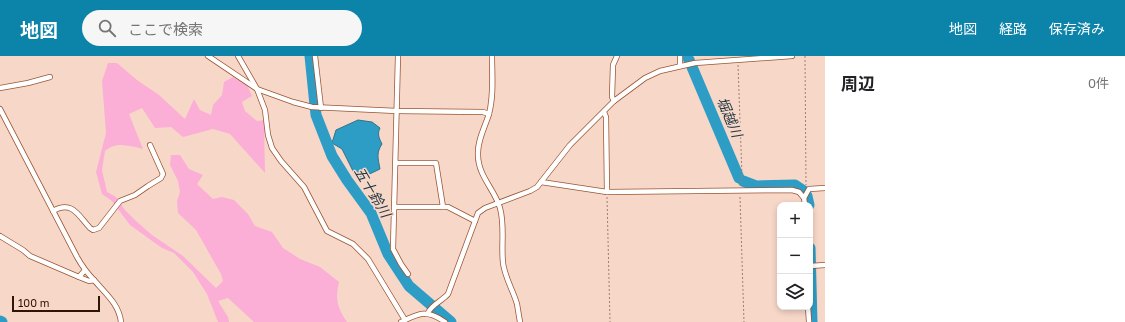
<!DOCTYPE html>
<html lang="ja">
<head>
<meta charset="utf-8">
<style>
  body { margin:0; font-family:"Golos Text","Noto Sans JP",sans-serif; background:#f6f6f6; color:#202124 }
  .controls { position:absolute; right:12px; bottom:12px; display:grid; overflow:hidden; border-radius:8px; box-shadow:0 2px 6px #0003 }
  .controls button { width:36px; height:36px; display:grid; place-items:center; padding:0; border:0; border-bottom:1px solid #e0e0e0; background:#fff; color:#202124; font:20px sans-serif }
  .scale { position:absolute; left:12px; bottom:10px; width:88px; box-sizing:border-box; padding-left:4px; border:2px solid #301506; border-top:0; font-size:11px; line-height:14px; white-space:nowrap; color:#301506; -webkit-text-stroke:3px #f7d7c8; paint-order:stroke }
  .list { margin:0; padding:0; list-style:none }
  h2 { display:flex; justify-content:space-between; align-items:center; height:52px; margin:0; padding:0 16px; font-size:17px }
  h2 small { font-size:13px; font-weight:400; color:#757577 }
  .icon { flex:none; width:22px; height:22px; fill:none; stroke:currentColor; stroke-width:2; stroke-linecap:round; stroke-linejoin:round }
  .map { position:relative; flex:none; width:825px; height:266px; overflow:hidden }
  header { display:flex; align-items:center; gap:24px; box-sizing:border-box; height:56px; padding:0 20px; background:#0c83a9; color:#fff }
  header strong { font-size:19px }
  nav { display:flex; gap:22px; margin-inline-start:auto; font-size:14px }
  .search { width:280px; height:36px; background:#f6f6f6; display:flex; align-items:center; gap:10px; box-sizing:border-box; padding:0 14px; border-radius:22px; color:#757577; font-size:15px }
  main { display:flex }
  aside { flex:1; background:#fff }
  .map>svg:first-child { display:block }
  .green { fill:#fbafd6 }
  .water { fill:#2e9dc5; stroke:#2f748c }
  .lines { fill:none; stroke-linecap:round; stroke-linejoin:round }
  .river { stroke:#2e9dc5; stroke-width:11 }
  .street-casing { stroke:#995532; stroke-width:6 }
  .path { stroke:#9d7f70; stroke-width:1; stroke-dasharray:2 2; stroke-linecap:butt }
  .street { stroke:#fff; stroke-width:4.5 }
  .labels { text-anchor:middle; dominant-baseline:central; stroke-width:3; stroke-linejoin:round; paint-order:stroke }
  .water-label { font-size:14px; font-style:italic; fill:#1f3640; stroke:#f7d7c8 }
</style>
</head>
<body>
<header>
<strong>地図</strong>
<div class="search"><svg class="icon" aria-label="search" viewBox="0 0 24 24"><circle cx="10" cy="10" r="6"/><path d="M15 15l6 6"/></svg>ここで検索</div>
<nav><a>地図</a><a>経路</a><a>保存済み</a></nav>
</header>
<main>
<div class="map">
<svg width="825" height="266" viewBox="0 0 825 266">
  <rect width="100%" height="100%" fill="#f7d7c8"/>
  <!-- green -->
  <path class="green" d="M108,7H117L137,24L159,39L185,63L194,43L200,54L211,59L213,49L222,39L224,26L233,21L247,29L252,40L242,46L245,55L257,65L266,64C263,82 265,99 265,117L230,78L213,73L183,81L171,71L155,72L142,52L129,58L143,93C129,90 117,85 105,95L102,114L107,136L116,141L125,154L136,165L152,179L183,200L216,232L223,225L221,218L196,174L178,157L177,145L180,136L178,125L170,109L171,99H180L189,113L203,119L197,128L213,143L222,141L234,144L248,158L255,170L272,176L283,192L300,203L320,211L339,226C335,243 337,251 347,266H254L228,242L218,245L228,261L229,266H218L207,238L193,216L174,197L162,192L130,169L112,145L102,138L96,116L106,77L102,25Z"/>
  <!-- water -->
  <path class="water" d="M358,64L372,66L380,72C377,78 379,82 382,88C376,97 378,102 380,113L359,123L356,121L342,93L332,87L336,74Z"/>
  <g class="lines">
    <!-- river -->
    <g class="river">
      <path d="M310,0L316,59L332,100L347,124L371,157L388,198L409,230L451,266"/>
      <path d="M687,0L690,6"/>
      <path d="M692,11L739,122"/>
      <path d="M743,125L756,130L795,129L804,135"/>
      <path d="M807,140L809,149"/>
      <path d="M810,192L812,266"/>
      <path d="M0,265L2,266"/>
    </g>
    <!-- street casing -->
    <g class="street-casing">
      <g id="street">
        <path d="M208,0L257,33L293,46L312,51L397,55L483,56L489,58"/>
        <path d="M238,0L257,33L265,54L268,79L272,92L281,105L304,131L327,175L353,188L368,203L405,264"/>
        <path d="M315,0L321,52"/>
        <path d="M398,0L393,193L401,208L408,218"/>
        <path d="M492,0C492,19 494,39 489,58C485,71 477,85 478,99C478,120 495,134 500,152C505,170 501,189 503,207C505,222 513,234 517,248C518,254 519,260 520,266"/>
        <path d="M680,0V10"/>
        <path d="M0,32L28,27L50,21"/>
        <path d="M614,45L612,41L613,9L617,0"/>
        <path d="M0,53L77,201C82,210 87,217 94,224C105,237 119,248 121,266"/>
        <path d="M604,56L606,61L607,136"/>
        <path d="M541,126L607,136L792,134L799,136L804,142L809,133L825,132"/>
        <path d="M804,142L805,149"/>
        <path d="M394,151H443L436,107H396"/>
        <path d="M443,151H448L475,165"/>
        <path d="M53,155C72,144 78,159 90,172L93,174L99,172L120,145L135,139L148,130L161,122L163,118L150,89"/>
        <path d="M0,180L23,194L30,200L79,221"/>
        <path d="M810,210L825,209"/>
        <path d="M85,214L79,221L89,225L94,224"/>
        <path d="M808,251L809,266"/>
        <path d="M428,257C431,249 442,245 448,238L478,157L485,152L530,135L537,131L570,89L614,45L645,22L660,15L695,7L792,0"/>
        <path d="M401,266C419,257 427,253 445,266"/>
      </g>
    </g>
    <!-- path -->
    <g class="path">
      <path d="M805,0L806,129"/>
      <path d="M738,9L742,120L740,129"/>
      <path d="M607,141L610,266"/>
      <path d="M740,141L744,266"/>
    </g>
    <!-- street -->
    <use href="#street" class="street"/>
  </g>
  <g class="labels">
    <!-- water labels -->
    <g class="water-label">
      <text transform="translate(730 61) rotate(67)">堀越川</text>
      <text transform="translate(373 136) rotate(59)">五十鈴川</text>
    </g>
  </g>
</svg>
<div class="controls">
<button>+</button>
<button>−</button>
<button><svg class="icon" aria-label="layers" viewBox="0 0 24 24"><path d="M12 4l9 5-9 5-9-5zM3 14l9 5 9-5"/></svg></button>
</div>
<div class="scale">100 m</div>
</div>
<aside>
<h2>周辺<small>0件</small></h2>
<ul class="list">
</ul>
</aside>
</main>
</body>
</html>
